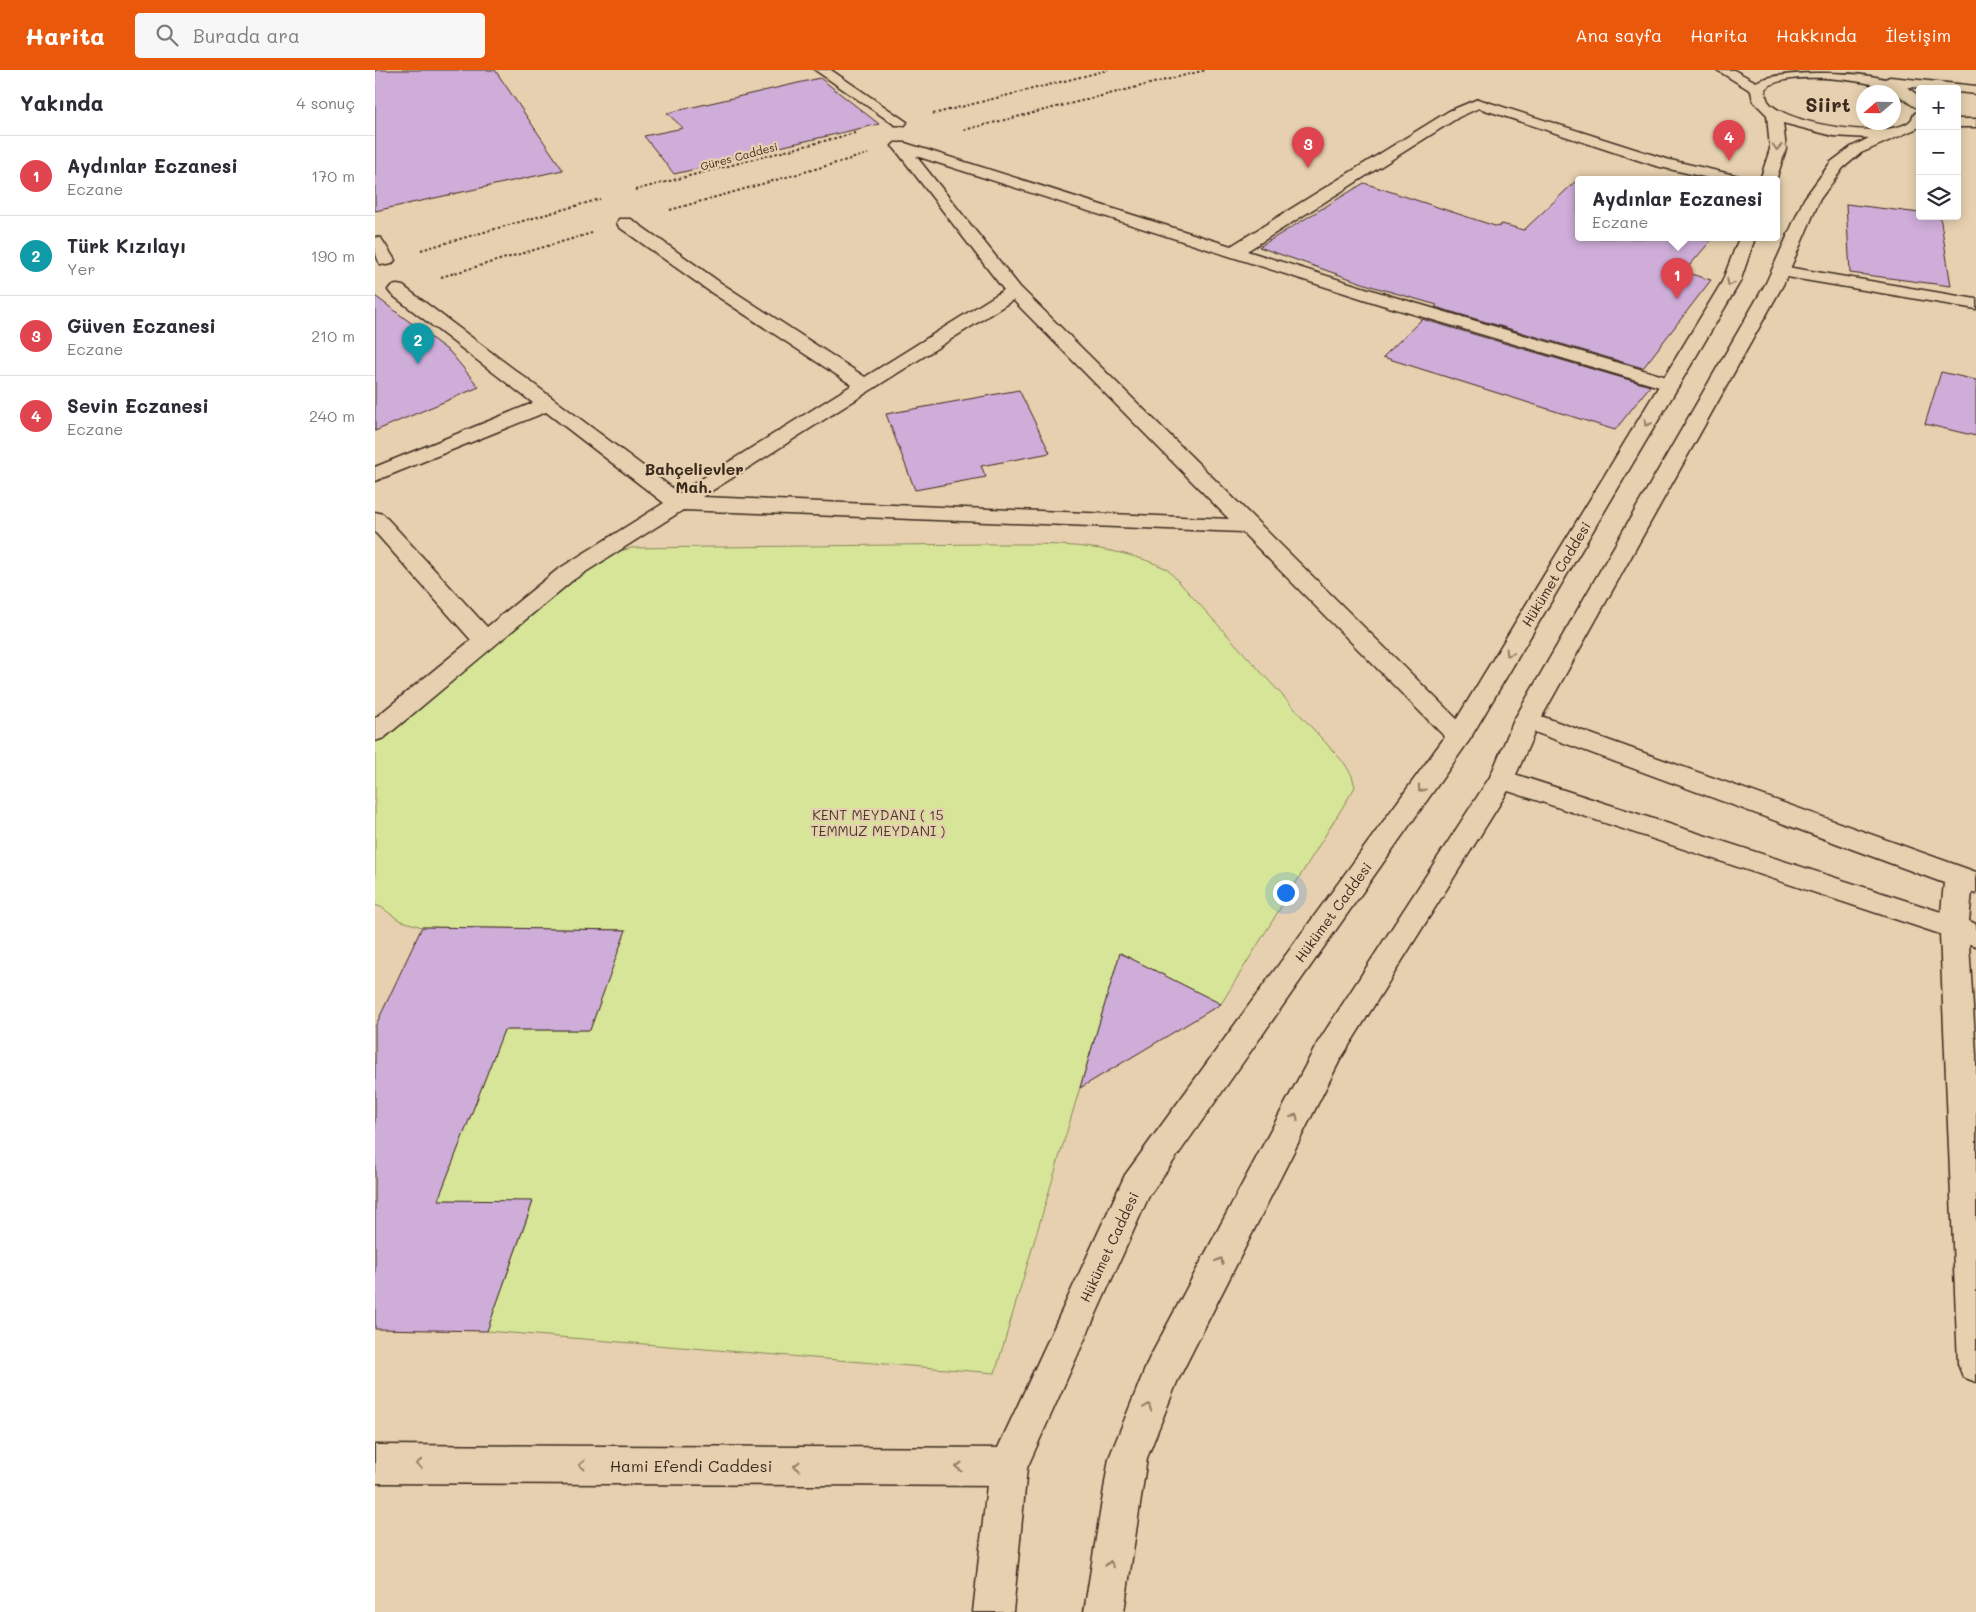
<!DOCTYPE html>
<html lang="tr">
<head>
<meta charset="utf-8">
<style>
  body { margin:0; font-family:Mali,sans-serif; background:#f7f7f7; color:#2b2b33 }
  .controls { position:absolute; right:15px; top:15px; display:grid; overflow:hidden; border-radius:5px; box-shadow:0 2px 12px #0003 }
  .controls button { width:45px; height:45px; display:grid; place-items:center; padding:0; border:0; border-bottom:1px solid #e1e1e2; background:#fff; color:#2b2b33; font:25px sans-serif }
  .compass { position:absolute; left:1481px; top:15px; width:45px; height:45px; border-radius:50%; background:#fff; box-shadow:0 2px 12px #0003; rotate:250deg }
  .you { position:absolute; left:910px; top:822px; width:18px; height:18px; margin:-12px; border:4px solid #fff; border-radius:50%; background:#1a73e8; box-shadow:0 0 0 8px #1a73e833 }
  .badge { display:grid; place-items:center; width:32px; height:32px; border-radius:50%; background:#ea580c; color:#fff; font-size:16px; font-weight:700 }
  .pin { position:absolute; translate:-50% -41px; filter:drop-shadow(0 1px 2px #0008) }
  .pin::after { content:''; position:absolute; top:26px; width:18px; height:15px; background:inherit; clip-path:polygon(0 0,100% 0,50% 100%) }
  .popup { position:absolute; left:1200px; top:106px; width:205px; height:65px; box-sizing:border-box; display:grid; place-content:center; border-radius:5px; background:#fff; filter:drop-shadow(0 1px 4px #0005); font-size:16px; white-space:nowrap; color:#7c7c81 }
  .popup b { font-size:19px; color:#2b2b33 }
  .popup::after { content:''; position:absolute; left:50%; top:100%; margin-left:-10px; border:10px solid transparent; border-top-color:#fff }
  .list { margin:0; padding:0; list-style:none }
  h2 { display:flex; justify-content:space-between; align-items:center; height:65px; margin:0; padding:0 20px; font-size:21px }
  h2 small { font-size:16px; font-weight:400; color:#7c7c81 }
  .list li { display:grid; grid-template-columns:32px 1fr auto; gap:15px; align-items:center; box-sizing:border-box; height:80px; padding:0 20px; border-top:1px solid #e1e1e2 }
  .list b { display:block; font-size:19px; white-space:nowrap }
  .list p { margin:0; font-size:16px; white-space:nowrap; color:#7c7c81 }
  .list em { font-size:16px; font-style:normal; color:#7c7c81 }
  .icon { flex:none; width:28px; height:28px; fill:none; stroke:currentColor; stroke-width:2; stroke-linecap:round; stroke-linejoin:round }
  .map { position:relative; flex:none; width:1601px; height:1542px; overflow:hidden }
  header { display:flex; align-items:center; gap:30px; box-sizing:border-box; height:70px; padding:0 25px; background:#ea580c; color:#fff }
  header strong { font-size:24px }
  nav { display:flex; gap:28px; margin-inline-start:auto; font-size:18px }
  .search { width:350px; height:45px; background:#f7f7f7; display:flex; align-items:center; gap:12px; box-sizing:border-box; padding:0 18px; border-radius:5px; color:#7c7c81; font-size:19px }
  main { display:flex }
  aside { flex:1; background:#fff }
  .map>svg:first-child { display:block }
  .green { fill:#d7e598; stroke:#89885b }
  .building { fill:#ceadd8; stroke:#3b2a1e }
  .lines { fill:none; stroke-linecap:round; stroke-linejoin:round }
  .minor-casing { stroke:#3b2a1e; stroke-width:3 }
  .major-casing { stroke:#3b2a1e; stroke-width:3 }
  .path { stroke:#3b2a1e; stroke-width:2; stroke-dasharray:2.5 2.5; stroke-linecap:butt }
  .minor { fill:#e6d0af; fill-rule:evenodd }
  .major { fill:#e6d0af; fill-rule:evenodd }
  .oneway { stroke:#907d66 }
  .labels { text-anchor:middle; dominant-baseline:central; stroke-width:4.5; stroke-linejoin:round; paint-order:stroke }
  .far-street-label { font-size:11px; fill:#3b2a1e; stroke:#e6d0af }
  .street-label { font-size:14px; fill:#3b2a1e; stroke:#e6d0af }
  .park-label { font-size:14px; fill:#4b3d2a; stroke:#e6d0af }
  .far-district-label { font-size:16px; font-weight:bold; fill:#3b2a1e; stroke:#e6d0af }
  .near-street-label { font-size:16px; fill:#3b2a1e; stroke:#e6d0af }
  .far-town-label { font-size:20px; font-weight:bold; fill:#3b2a1e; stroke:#e6d0af }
</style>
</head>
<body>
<header>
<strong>Harita</strong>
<div class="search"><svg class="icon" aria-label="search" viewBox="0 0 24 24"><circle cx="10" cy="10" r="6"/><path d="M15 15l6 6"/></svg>Burada ara</div>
<nav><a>Ana sayfa</a><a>Harita</a><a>Hakkında</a><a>İletişim</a></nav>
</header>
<main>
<aside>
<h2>Yakında<small>4 sonuç</small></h2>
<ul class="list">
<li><span class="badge" style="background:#e0444e">1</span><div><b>Aydınlar Eczanesi</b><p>Eczane</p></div><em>170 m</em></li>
<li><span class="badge" style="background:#0f9aa8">2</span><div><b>Türk Kızılayı</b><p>Yer</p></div><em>190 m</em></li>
<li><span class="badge" style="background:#e0444e">3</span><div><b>Güven Eczanesi</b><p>Eczane</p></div><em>210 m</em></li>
<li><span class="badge" style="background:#e0444e">4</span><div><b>Sevin Eczanesi</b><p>Eczane</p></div><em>240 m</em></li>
</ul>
</aside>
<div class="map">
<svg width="1601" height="1542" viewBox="0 0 1601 1542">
  <rect width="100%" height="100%" fill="#e6d0af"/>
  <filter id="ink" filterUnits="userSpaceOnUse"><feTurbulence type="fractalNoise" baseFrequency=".02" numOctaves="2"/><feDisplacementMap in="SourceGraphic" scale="10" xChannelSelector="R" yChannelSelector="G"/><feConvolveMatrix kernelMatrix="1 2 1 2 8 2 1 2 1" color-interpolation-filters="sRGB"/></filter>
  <g filter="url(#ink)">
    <!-- green -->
    <path class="green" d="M610,474C672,474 736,472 792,499L970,694L977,706L980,717L846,934L745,883L620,1303L112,1261L158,1132L63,1130L129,960H215L250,860L47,857L24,850L6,837L0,835V670L214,495L236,483L257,478Z"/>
    <!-- building -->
    <g class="building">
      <path d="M0,0H120L188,100L0,141Z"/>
      <path d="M445,8L504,54L353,89L356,91L299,104L269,66L308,58L292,43Z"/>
      <path d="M1205,107L1217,110H1203V168H1338L1309,202L1336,210L1268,298L1060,237L1062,235L999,217L884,177L989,113L1123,157L1127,154L1149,160Z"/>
      <path d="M1471,134L1545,143V146H1565L1576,216L1475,203Z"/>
      <path d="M0,226L75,282L104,317L0,361Z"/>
      <path d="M1047,249L1275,316L1240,360L1008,287Z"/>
      <path d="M1566,302L1601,310V366L1550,354Z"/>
      <path d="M644,320L675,383L606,396L611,407L540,420L511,344Z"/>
      <path d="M47,857L251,860L215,960H129L63,1130L158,1131L112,1261L0,1259V957Z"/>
      <path d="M745,883L846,934L705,1018Z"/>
    </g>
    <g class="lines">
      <!-- minor casing -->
      <g class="minor-casing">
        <g id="minor">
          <path d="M440,0H456L532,52L530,55H520Z"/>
          <path d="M1103,29L1291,89L1368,107L1370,110H1342L1281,96L1104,38L1084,47L872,181L1016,226L1302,310L1305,314L1302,318L1295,320L1288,318L1004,234L541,86L645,217L1093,660L1097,666L1093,672L1084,675L1075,672L867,462L308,440L198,510L9,668L0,671V648L96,570L0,462V442L8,444L112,557L182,500L289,433L171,342L0,411V397L158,333L16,224L13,220L16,216L22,215L28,216L304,423L477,315L334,221L244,157L242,153L244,149H256L346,213L490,307L629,220L520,79L517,76L520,73H530L856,176L1074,41ZM638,230L854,449L327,427Z"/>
          <path d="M0,167L6,168L20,190L17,194L11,195L5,194C0,185 0,177 0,167Z"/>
          <path d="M1406,196L1601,229V239L1400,205L1397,201L1400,197Z"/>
          <path d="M1152,641L1601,802V824L1597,822L1594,851L1601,854V876L1594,874L1601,985V1312L1588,1307L1583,1294L1565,864L1118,716L1114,709L1118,702L1127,700L1566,842L1569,813L1143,656L1139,650L1143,644Z"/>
          <path d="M0,1375L633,1378L647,1383L652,1397L647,1411L633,1416L0,1413Z"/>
        </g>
      </g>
      <!-- major casing -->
      <g class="major-casing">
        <g id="major">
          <path d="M1342,0H1359L1381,12C1402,0 1482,1 1510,9L1515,7L1601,16V24L1582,22V19L1532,17L1545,27V39C1536,37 1525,24 1513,19C1488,9 1409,0 1390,19C1391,23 1391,28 1393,31C1409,55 1517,71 1536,50C1538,48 1538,45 1540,43L1545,42V57L1486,83L1468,98L1445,129L1409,213L1165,650L1136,716L965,990L802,1312L772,1388L749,1542H709L734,1388L774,1289L943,972L1115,707L1139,650L1391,213L1429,129L1456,92L1476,77L1494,68L1458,66L1408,53L1411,79L1401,110H1385L1395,79L1392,45L1378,31L1376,21Z"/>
          <rect x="1582" y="49" width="19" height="8"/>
          <path d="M1364,168H1380L1365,212L1093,672L774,1126L652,1398L638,1542H598L614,1397L750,1105L1075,660L1347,212Z"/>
        </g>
      </g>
      <!-- path -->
      <g class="path">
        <path d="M558,44L733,0"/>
        <path d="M589,60L831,0"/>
        <path d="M260,120L480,63"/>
        <path d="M295,140L493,84"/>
        <path d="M46,180L225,129"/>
        <path d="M66,207L217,163"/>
      </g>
      <!-- minor -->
      <use href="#minor" class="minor"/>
      <!-- major -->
      <use href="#major" class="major"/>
    </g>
    <!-- one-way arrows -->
    <defs><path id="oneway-chevron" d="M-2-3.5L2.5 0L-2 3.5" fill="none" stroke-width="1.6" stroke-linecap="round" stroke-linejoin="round" transform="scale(1.25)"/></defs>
    <g class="oneway">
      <use href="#oneway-chevron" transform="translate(1402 77) rotate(94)"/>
      <use href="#oneway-chevron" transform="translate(1355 213) rotate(117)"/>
      <use href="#oneway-chevron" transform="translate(1272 353) rotate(121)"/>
      <use href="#oneway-chevron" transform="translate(1134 583) rotate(121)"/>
      <use href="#oneway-chevron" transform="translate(1046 719) rotate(126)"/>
      <use href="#oneway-chevron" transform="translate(920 1047) rotate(-63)"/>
      <use href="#oneway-chevron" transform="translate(845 1191) rotate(-63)"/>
      <use href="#oneway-chevron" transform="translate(773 1337) rotate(-68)"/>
      <use href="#oneway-chevron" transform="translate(44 1394) rotate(-180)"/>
      <use href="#oneway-chevron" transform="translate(207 1395) rotate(-180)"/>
      <use href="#oneway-chevron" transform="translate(422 1396) rotate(-180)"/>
      <use href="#oneway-chevron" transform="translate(584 1397) rotate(-180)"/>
      <use href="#oneway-chevron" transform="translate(735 1494) rotate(-81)"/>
    </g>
  </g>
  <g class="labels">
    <!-- far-street labels -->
    <g class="far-street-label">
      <text transform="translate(364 86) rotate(-15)">Güres Caddesi</text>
    </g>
    <!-- street labels -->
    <g class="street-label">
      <text transform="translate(1181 504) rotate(-59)">Hükümet Caddesi</text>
      <text transform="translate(958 842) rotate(-54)">Hükümet Caddesi</text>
      <text transform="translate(734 1177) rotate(-65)">Hükümet Caddesi</text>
    </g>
    <!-- park labels -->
    <g class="park-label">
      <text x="503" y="744">KENT MEYDANI ( 15<tspan x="503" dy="16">TEMMUZ MEYDANI )</tspan></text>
    </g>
    <!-- far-district labels -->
    <g class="far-district-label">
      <text x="319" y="398">Bahçelievler<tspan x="319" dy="18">Mah.</tspan></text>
    </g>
    <!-- near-street labels -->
    <g class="near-street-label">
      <text x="316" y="1395">Hami Efendi Caddesi</text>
    </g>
    <!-- far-town labels -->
    <g class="far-town-label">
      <text x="1453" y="34">Siirt</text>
    </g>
  </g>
</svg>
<div class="controls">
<button>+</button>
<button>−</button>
<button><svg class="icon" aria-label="layers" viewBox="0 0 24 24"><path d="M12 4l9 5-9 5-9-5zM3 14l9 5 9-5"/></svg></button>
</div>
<svg class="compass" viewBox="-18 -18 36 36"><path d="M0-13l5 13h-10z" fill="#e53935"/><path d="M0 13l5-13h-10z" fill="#7c7c81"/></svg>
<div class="you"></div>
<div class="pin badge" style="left:1302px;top:229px;background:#e0444e">1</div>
<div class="popup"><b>Aydınlar Eczanesi</b>Eczane</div>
<div class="pin badge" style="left:43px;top:294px;background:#0f9aa8">2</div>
<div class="pin badge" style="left:933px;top:98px;background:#e0444e">3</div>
<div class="pin badge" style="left:1354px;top:91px;background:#e0444e">4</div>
</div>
</main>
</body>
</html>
